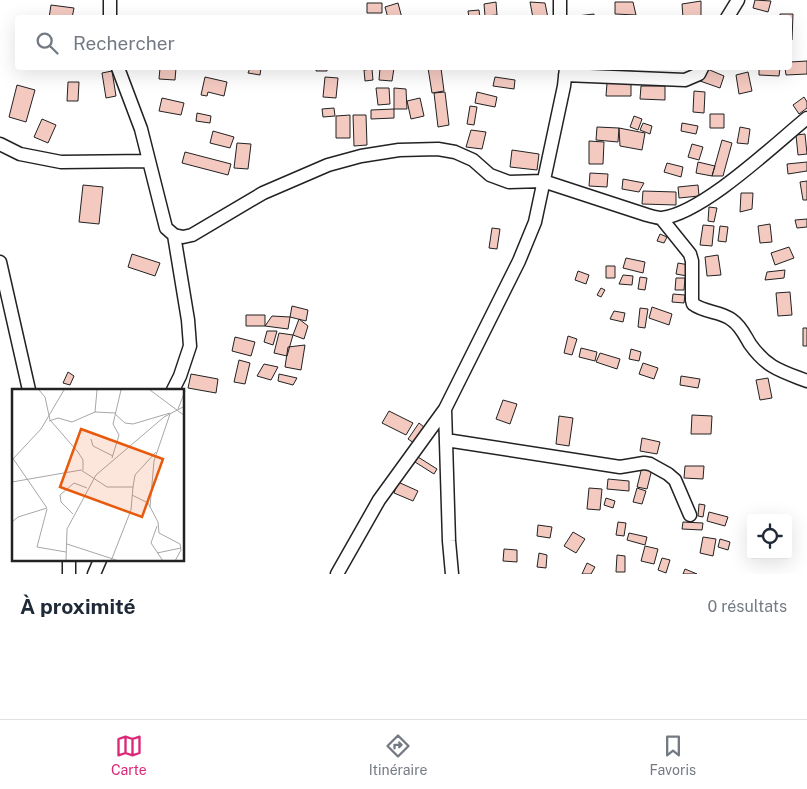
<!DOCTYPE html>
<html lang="fr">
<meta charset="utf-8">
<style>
body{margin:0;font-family:"Public Sans",sans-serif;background:#f2f2f3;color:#1f2937}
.controls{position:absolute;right:15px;bottom:15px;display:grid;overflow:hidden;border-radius:5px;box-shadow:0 5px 20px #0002}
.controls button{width:45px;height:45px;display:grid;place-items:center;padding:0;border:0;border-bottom:1px solid #e0e1e3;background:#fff;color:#1f2937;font:25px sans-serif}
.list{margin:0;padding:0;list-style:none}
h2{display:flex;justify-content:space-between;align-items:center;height:65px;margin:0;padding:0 20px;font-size:21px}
h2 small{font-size:16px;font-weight:400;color:#747a83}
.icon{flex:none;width:28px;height:28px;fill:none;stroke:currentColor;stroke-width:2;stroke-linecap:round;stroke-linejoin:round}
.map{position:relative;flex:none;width:807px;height:574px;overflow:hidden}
.search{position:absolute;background:#fff;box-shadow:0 5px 20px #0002;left:15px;right:15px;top:15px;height:55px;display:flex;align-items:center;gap:12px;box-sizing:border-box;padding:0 18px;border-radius:5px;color:#747a83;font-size:19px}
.sheet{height:145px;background:#fff}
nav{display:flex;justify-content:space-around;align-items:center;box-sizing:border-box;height:70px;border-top:1px solid #e0e1e3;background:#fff;font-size:14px;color:#747a83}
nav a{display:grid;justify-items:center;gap:2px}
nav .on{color:#db2777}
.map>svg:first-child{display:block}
.building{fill:#f3c9c0;stroke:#222}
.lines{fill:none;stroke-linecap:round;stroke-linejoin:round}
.minor-casing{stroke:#222;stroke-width:15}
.minor{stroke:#fff;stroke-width:12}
.inset-road{fill:none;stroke:#a7a7a7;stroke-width:1}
.view{fill:#e8590c;fill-opacity:0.15;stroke:#e8590c;stroke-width:2.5}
.inset-edge{fill:none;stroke:#222;stroke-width:2.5}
</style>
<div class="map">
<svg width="807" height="574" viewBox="0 0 807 574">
<rect width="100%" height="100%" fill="#fff"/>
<path class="building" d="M755 0 771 1 768 12 753 8Z
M701 1V18H683L682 4Z
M496 2 497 15 485 16 484 4Z
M530 2 545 3 548 18H533Z
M615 2H633L636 15 615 14Z
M367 3H382V13H367Z
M398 3 402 18H388L385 7Z
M51 5 74 8 72 18H49Z
M479 10 480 18H469L468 11Z
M594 14V18H578L577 16Z
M780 14H793L792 40H790V18H780Z
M807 61V74L786 75 785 68H790V62Z
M160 68H176L175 80 159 79Z
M250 68H261L260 75 248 73Z
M316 68H327V71H316Z
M380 68H394L392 81 379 80Z
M428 68H441L444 91 432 93Z
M629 68H643V69L629 70Z
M705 68 724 76 720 88 700 81Z
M759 68H780L779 76 759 75Z
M372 69 373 80 365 81 364 70Z
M112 71 116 96 106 98 102 73Z
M748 72 752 91 739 94 736 75Z
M205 77 227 82 224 96 208 92 207 96 201 95Z
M325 77 338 78 336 98 323 97Z
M495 77 515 80 514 89 493 86Z
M68 82H79L78 101H67Z
M607 83H631V96H606Z
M17 85 35 90 26 122 9 117Z
M641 86H665V100L640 99Z
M376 88H389L390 104 378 105Z
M394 88 406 89 407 109H394Z
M694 91 705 92 704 113 693 112Z
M445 92 449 125 438 127 434 93Z
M477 92 497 97 495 107 475 103Z
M804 97 807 102V108L799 114 793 105Z
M162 98 184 103 181 115 159 111Z
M420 98 424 116 411 119 407 101Z
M470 106 477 107 474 125 467 124Z
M334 108 335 116 323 117 322 109Z
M394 109V118L371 119V110Z
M197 113 211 116 210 123 196 121Z
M710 114H724V128H710Z
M350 115V138H336V116Z
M353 115H366L367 145 354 146Z
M634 116 642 119 638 130 630 127Z
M42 119 56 125 48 143 34 137Z
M643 123 652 126 650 134 640 130Z
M682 123 698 126 696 134 681 131Z
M597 127 619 128 618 142 596 140Z
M740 127 750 129 748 144 737 143Z
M619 128 645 133 642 150 620 146Z
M471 130 486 132 482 149 466 147Z
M213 131 234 137 230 148 210 143Z
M805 134 807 154 798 155 796 135Z
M722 140 732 143 723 176H712Z
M589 141 604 142 603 164H589Z
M237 143 251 144 248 169 234 168Z
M692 144 703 147 699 160 688 157Z
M512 150 539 154 537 170 510 167Z
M185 152 231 164 228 175 182 163Z
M698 162 715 166 712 176 696 173Z
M807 162V171L788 174 787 164Z
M667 163 683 167 681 177 664 172Z
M590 173 608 174 607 187 589 186Z
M623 179 644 183 639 192 622 189Z
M807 181V200H803L800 182Z
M83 185 103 187 99 224 79 222Z
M698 185 699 196 679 198 678 187Z
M643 191 676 192V205L642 204Z
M741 193H753L752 209 740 212Z
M709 207 717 208 714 222 708 221Z
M807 219V227L797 228 795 220Z
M770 224 772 242 760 243 758 226Z
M703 225 714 226 712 246 700 245Z
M720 226 728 227 726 242 718 241Z
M492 228 500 229 497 249 489 248Z
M660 234 667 237 664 243 657 241Z
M789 247 794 258 775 265 771 253Z
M132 254 160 263 155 276 128 267Z
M718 255 721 275 707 276 705 257Z
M626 258 645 262 643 273 623 268Z
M678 263 689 265 687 276 676 274Z
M606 266H615V278H606Z
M785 270 784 278 765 280 767 272Z
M578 271 589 275 586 284 575 280Z
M623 275 633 276 632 285 619 284Z
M640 277 647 278 645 290 638 289Z
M676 278H685L684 290H675Z
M601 288 605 290 601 297 597 295Z
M790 292 792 315 778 316 776 293Z
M673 294 685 295 684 303 672 302Z
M292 306 308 310 306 321 290 317Z
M652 307 672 314 669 325 649 318Z
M640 308 648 309 645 328 638 327Z
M614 311 625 313 623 322 610 319Z
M246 315H265V326H246Z
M272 316 290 317 288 329 265 326Z
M299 319 308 326 304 339 293 335Z
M803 328H807V346H803Z
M267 331H277L273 345 264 342Z
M279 333 293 335 287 356 274 353Z
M568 336 577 339 572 355 564 353Z
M235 337 255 342 251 356 232 351Z
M305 345 301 370 285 367 288 347Z
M581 348 597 352 595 361 579 357Z
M631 349 641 352 639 361 629 359Z
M600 353 620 359 617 369 596 362Z
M239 360 250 363 245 384 234 382Z
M643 363 658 368 654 379 639 374Z
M264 364 278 367 271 380 257 376Z
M68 372 74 376 70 385 63 383Z
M191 374 218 379 216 393 188 388Z
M279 374 297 378 293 385 278 381Z
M681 376 700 379 698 388 680 385Z
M768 378 772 398 760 400 756 380Z
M503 400 517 404 510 424 496 419Z
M389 411 413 423 406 435 382 423Z
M692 415 712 416 711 434H691Z
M559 416 573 418 569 446 556 444Z
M419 423 424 427 414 443 408 439Z
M642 438 660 442 657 454 640 451Z
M418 457 437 469 434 474 415 462Z
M685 466H704L703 479 684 478Z
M642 467 652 469 647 489 637 487Z
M608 479 629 481V491L607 489Z
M398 482 418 491 413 501 394 493Z
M589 488 602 489 600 510 587 509Z
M637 488 646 491 642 504 633 502Z
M606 498 615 501 613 508 604 505Z
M699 504 705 505 703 517 698 516Z
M709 512 728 517 725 526 707 521Z
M618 522 626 523 624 536 616 535Z
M683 522 703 523 702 530 682 529Z
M538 525 552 527 550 538 537 536Z
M573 532 585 539 576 553 564 546Z
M629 533 647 537 645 545 627 540Z
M703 537 716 539 713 556 700 553Z
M720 539 730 542 728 550 718 547Z
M645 546 658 549 654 564 641 561Z
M504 549 517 550V562L503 561Z
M539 553 547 555 546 568 537 567Z
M617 555 625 556V572H616Z
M662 558 670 560 666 573 658 570Z
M587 563 595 567 591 574H582Z
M685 569 697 574H683Z"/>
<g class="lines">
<defs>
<path id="minor" d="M110 0V18
M560 0V18
M727 18 738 0
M118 68 141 129 166 228 174 235 183 237 192 235 263 193 328 165 361 156 399 150 438 149 455 152 473 160 490 175 509 182 543 181 647 215C651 216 657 218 662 218 703 213 774 145 807 118
M565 75 685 80 699 74 702 68
M0 144 20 154 61 162 149 161
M661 218 690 254 692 261V300L693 304C705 313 721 311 732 320 741 326 745 336 750 344 767 368 781 371 807 381
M0 262 29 390
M173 390 180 376 190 346 188 320 174 235
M445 409 449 541 452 574
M446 440 620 467 644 463 650 464 668 474 675 480 690 515
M69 574V560
M94 574 100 560
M337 574 379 500 445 409 519 261 535 222 564 86 566 68"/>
</defs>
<use href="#minor" class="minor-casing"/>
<use href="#minor" class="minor"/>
</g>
<g transform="translate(12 389)">
<rect width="172" height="172" fill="#fff"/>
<path class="inset-road" d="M27 1 33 8 38 31 66 63 71 71V81M138 1 173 27M166 20 173 2M83 23 85 1M103 25 113 34 121 35 158 24M37 32 46 29 60 33 83 23 104 24M79 50 81 57 101 67M0 68 35 119 6 128 0 133M100 69 107 46 101 35 109 1M0 71 29 40 52 1M0 93 69 81 95 98H121L119 121 99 172M121 98 123 86 144 63M120 106 136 114 146 133 147 144 168 155 169 161 163 172M138 118 142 72 158 25M35 120 25 158 54 163M61 125 49 113 48 106 62 94 75 99M145 137 139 154 151 172M55 155 107 172M145 164 169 159M54 172 55 140 84 86 152 28 173 17"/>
<path class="view" d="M69 40 151 70 130 128 48 98Z"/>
<rect width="172" height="172" class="inset-edge"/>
</g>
</svg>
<div class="controls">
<button><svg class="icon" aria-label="locate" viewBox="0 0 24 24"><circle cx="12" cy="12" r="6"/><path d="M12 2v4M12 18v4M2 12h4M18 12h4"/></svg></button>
</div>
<div class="search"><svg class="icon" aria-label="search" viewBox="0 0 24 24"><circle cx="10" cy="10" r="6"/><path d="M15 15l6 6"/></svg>Rechercher</div>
</div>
<section class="sheet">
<h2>À proximité<small>0 résultats</small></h2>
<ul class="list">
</ul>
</section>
<nav>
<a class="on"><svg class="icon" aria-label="map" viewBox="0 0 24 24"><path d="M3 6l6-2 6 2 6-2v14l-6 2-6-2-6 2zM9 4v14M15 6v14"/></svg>Carte</a>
<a><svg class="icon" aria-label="directions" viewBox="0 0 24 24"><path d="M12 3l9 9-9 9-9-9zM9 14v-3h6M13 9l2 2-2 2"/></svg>Itinéraire</a>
<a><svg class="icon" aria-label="saved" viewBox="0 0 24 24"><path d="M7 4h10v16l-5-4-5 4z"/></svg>Favoris</a>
</nav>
